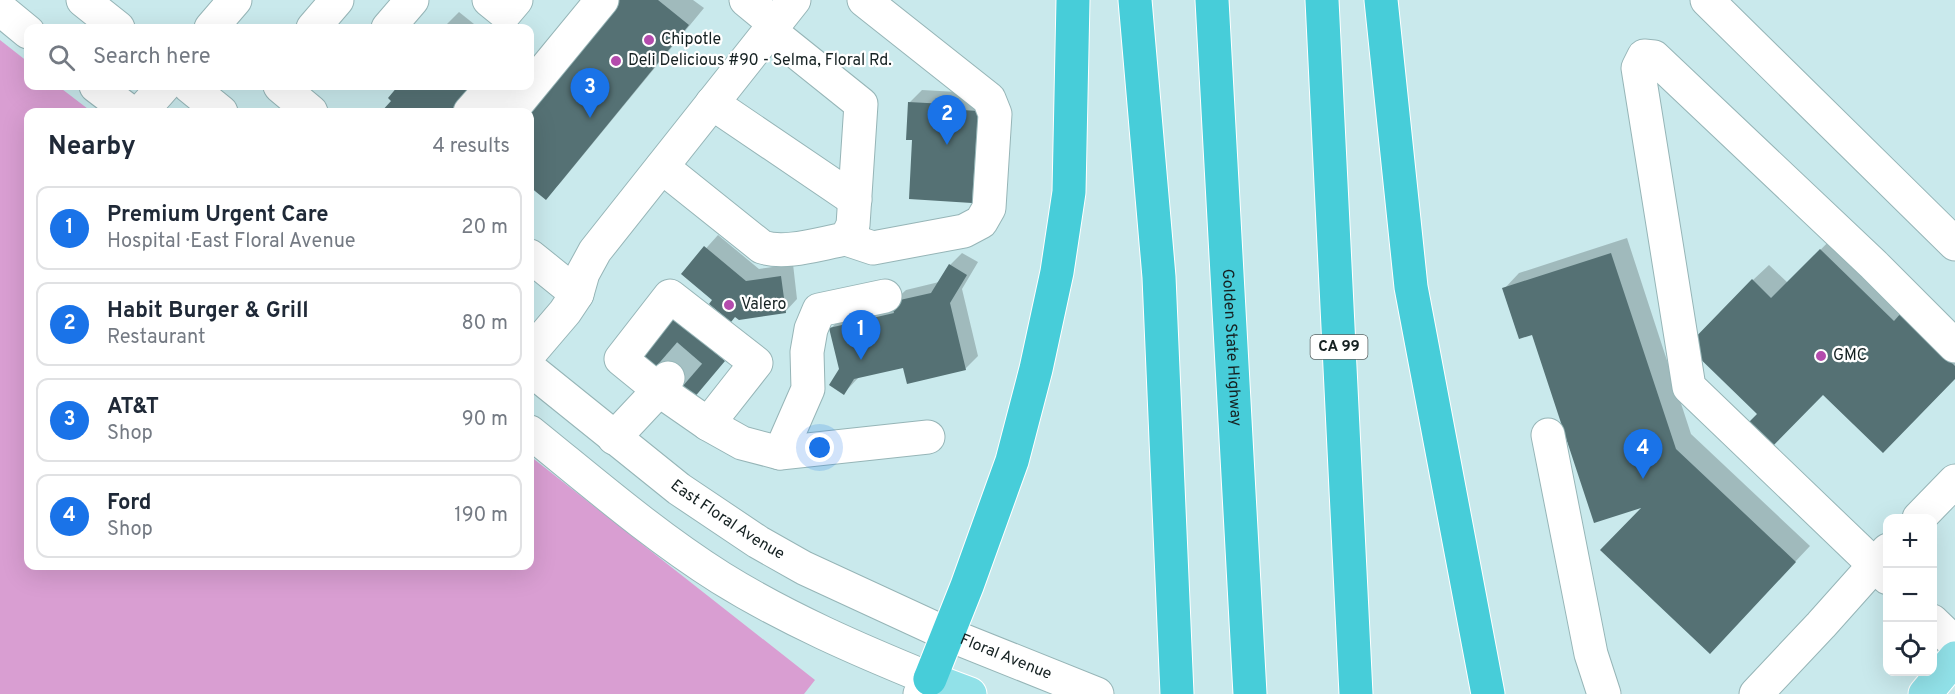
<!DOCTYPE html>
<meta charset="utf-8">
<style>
body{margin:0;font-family:Overpass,sans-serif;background:#f2f2f3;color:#1f2937}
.controls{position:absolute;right:18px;bottom:18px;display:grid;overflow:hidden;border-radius:12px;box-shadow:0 6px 24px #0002}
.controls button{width:54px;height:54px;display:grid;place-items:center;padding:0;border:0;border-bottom:2px solid #e0e1e3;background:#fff;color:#1f2937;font:30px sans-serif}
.you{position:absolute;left:820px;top:448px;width:21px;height:21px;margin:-15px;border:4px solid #fff;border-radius:50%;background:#1a73e8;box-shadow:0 0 0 9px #1a73e833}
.badge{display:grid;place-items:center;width:39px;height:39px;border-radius:50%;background:#1a73e8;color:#fff;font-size:20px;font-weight:700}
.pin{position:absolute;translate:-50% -50px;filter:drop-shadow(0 2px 3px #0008)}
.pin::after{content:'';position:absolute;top:32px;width:21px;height:18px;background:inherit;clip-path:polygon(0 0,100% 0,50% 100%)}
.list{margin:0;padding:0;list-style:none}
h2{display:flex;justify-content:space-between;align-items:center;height:78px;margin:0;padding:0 24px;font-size:26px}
h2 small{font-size:20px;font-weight:400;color:#747a83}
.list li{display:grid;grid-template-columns:39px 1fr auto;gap:18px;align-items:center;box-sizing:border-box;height:84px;margin:0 12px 12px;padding:0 12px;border:2px solid #e0e1e3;border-radius:12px}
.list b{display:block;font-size:22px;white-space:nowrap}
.list p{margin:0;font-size:20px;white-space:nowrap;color:#747a83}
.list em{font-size:20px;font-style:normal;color:#747a83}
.icon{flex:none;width:33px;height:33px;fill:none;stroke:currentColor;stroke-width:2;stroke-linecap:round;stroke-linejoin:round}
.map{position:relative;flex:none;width:1955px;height:694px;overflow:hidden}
.search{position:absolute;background:#fff;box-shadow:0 6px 24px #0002;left:24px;top:24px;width:510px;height:66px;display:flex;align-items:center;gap:15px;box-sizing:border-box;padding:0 21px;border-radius:12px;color:#747a83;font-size:22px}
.panel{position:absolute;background:#fff;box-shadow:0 6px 24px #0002;left:24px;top:108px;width:510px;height:462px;border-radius:12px}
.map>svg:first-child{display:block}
.green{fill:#d99ed2}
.shadow{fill:#0003}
.building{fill:#557174}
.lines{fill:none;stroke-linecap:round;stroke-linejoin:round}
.minor-tunnel{stroke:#a5c1c4;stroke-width:33;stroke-dasharray:33 16;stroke-linecap:butt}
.minor-casing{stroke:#96b5b7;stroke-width:35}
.major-casing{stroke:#fff;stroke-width:35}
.highway-casing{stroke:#fff;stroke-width:35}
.minor{stroke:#fff;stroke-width:33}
.major{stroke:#91e1e8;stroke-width:33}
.highway{stroke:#47cdd9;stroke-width:33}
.poi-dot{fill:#b44bad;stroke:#fff;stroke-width:2}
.labels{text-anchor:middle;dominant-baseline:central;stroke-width:4.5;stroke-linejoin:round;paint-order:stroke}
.shield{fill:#fff;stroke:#5b6464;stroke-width:1.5}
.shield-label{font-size:15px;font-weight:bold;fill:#152122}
.poi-label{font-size:16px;fill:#152122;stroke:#fff;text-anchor:start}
.street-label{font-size:16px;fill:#152122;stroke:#fff}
</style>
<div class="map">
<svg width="1955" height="694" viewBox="0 0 1955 694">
<rect width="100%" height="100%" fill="#c9e9ec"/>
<path class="green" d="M0 40 28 62V86H58L92 112H28V566H530V456L815 680 804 694H0Z"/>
<path class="shadow" d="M613 0H693L704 8 561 182 546 198 530 185V112Z
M459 12 479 28H443Z
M400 86H480L458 112H385L384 111 393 101 390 98Z
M922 90 958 92V97L989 99 984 189 971 201 914 139 910 102Z
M1836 234 1955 335V377L1823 393 1759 414 1753 280 1769 265 1788 283Z
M718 235 759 269 793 264 797 299 785 312 714 299 683 274Z
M1627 238 1691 434 1810 546 1725 636 1646 505 1504 289 1519 273Z
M962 253 978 262 962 289 978 356 965 369 904 366 859 377 844 393 841 370 831 328 843 316 893 302 906 290 939 282 950 265Z"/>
<path class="building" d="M611 0H658L689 25 546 200 530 187V112Z
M398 86H464L469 90 458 112H381L391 101 388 98Z
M908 102 946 104V109L978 111 972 203 909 199 912 140H906Z
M704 246 746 281 781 276 786 313 739 320 735 317 731 322 709 304 712 300 681 274Z
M1820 249 1894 321 1901 313 1955 366V379L1883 453 1823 395 1771 448 1746 425 1757 414 1687 346 1752 279 1771 298Z
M1611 253 1676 449 1796 562 1710 654 1600 550 1641 508 1594 523 1532 335 1519 339 1502 288Z
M949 264 967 275 950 303 966 370 907 384 903 368 854 379 844 395 829 385 839 369 829 328 894 313 891 302 931 293Z
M670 315 725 361 693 399 638 353Z"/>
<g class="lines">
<path class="minor-tunnel" d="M668 378 700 341"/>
<defs>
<g id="minor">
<path d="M83 0 118 28"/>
<path d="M489 0 505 13 516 0"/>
<path d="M746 0 775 24"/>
<path d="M1707 0 1955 244"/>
<path d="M0 9 28 32"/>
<path d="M211 28 235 0"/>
<path d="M313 28 337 0"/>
<path d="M388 28 412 0"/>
<path d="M96 86 130 112"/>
<path d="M189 86 221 112"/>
<path d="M280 86 311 112"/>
<path d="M712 103 855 200"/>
<path d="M141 112 164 86"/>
<path d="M470 112 493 86"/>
<path d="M510 112 602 0"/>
<path d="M662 167 762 247C786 255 821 243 846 239L853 225 861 104 770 31"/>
<path d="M846 239 873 248 964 231 981 222 989 208 995 114 989 99 864 0"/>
<path d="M530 256 577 294"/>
<path d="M530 353 565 312 577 294 583 273 595 251 794 0"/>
<path id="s1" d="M530 369 679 489 758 542 804 568 947 634 1097 694"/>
<path d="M668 378 659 390 621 359 670 296 756 363 708 424"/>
<path d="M530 432C592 482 653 535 721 578 787 619 859 650 930 679L920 694"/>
<path d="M1548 435 1591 654 1604 694"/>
<path d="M614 438 659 390 708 424 742 443 780 453 808 389 807 352 811 329 819 310 885 296"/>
<path d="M780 453 928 437"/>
<path d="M1919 518 1955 481"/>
<path d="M1888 578 1689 387 1638 68 1644 56 1654 57 1874 265 1955 346"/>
<path d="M1932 621 1955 643"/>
<path d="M1756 694 1821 625 1888 550"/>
</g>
<path id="major" d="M930 679 970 694
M1925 694 1955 658"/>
<g id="highway">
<path d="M1135 0 1159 277 1177 694"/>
<path id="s2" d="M1212 0 1250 694"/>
<path d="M1322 0 1356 694"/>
<path d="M1381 0 1411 287 1488 694"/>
<path d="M930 679 967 586 1012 461 1036 369 1057 272 1069 192 1073 0"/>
</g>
</defs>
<use href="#minor" class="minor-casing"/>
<use href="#major" class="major-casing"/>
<use href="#highway" class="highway-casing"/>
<use href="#minor" class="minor"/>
<use href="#major" class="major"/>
<use href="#highway" class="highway"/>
</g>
<g class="poi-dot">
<circle cx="649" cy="40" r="6"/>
<circle cx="616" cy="61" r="6"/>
<circle cx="729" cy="305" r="6"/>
<circle cx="1821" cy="356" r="6"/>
</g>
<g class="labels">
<rect class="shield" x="1310.5" y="335" width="57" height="24" rx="4.5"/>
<g class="shield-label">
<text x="1339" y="347">CA 99</text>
</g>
<g class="poi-label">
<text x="661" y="40">Chipotle</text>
<text x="628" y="61">Deli Delicious #90 - Selma, Floral Rd.</text>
<text x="741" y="305">Valero</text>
<text x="1833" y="356">GMC</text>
</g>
<g class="street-label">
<text stroke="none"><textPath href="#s2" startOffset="348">Golden State Highway</textPath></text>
<text stroke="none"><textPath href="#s1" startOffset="249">East Floral Avenue</textPath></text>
<text stroke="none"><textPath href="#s1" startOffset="560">Floral Avenue</textPath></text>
</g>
</g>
</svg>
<div class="controls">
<button>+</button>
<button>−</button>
<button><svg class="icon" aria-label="locate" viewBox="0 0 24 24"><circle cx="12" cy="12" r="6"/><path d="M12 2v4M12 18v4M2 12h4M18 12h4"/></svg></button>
</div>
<div class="you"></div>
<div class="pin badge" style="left:861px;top:360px">1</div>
<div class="pin badge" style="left:947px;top:145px">2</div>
<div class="pin badge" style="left:590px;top:118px">3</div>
<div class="pin badge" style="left:1643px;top:479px">4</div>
<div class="search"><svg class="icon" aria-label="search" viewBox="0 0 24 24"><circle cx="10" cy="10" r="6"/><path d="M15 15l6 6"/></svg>Search here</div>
<section class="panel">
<h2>Nearby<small>4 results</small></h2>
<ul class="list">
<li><span class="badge">1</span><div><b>Premium Urgent Care</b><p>Hospital · East Floral Avenue</p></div><em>20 m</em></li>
<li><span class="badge">2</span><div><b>Habit Burger &amp; Grill</b><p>Restaurant</p></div><em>80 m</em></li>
<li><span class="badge">3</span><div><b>AT&amp;T</b><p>Shop</p></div><em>90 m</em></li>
<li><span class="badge">4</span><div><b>Ford</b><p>Shop</p></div><em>190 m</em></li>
</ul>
</section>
</div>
